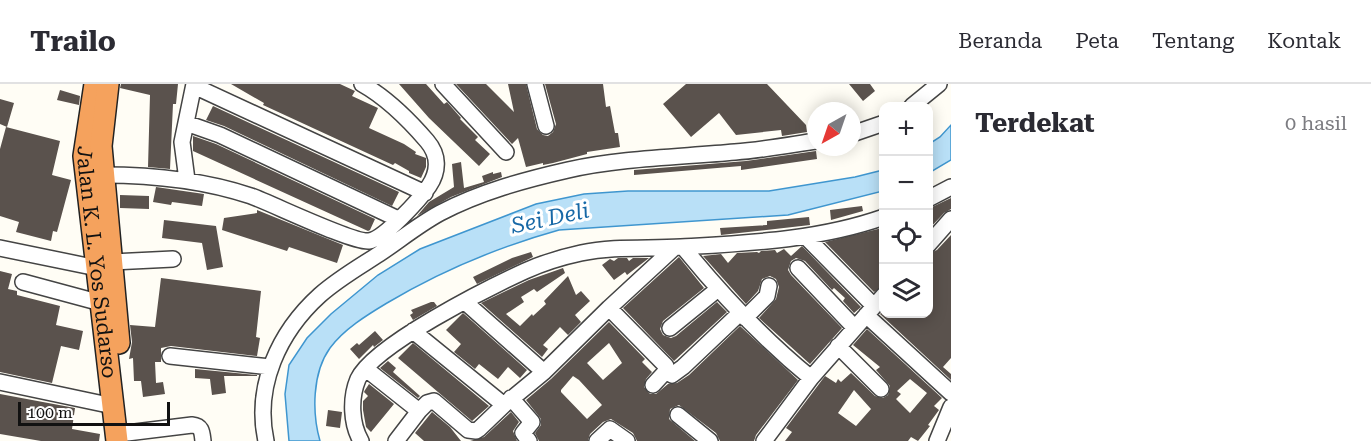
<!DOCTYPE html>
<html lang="id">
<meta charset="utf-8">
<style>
body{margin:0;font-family:"Roboto Serif",serif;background:#f2f2f3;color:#2b2b33}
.controls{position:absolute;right:18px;top:18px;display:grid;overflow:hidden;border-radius:12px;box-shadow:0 3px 15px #0003}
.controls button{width:54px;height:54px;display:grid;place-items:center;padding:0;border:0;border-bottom:2px solid #e1e1e2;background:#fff;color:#2b2b33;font:30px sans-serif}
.compass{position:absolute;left:807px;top:18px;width:54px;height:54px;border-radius:50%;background:#fff;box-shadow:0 3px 15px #0003;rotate:220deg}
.scale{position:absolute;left:18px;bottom:15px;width:152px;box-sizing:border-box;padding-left:6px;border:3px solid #111;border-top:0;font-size:16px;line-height:21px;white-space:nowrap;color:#111;-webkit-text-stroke:4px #fff;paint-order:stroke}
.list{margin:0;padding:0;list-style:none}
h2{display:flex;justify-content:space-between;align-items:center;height:78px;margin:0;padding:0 24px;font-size:26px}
h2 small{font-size:20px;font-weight:400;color:#7c7c81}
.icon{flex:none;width:33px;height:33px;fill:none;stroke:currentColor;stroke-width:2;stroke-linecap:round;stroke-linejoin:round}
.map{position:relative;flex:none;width:951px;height:357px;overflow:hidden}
header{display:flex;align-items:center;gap:36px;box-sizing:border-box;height:84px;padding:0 30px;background:#fff;border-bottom:2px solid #e1e1e2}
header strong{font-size:28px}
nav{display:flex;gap:33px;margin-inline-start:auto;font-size:21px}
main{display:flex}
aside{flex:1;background:#fff}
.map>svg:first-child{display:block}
.water{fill:#b9e0f7;stroke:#3f96cf;stroke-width:1.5}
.building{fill:#5a524d;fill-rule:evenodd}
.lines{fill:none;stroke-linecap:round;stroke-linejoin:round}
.minor-casing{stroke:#444;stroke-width:18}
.highway-casing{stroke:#222;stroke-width:24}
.minor{stroke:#fff;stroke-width:15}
.highway{stroke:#f5a25d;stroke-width:21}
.labels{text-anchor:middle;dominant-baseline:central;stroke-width:6;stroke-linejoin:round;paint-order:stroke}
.street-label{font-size:21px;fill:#111;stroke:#fff}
.water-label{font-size:22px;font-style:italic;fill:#1768a6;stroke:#fff}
</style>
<header>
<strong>Trailo</strong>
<nav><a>Beranda</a><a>Peta</a><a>Tentang</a><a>Kontak</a></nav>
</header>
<main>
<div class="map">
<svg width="951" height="357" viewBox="0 0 951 357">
<rect width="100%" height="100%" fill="#fffdf5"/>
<path class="water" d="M951 41V76L929 89V60L940 53Z
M883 86V107L788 131 559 146C498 163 441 187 387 219 367 231 344 245 330 264 312 289 312 329 320 357H289L285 310 289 281 307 254 331 230 378 191 420 165 536 120 584 110 628 107H769L855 93Z"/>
<path class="building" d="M121 0H178L176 20H173L170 85 148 83 150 11 120 4Z
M231 0H340L355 7 352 12 378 24 369 44 404 60 416 68 415 70 426 74V83L421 94 409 89V87L395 79 393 81 263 21 264 19Z
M399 0H426L444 20 447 18 461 34 460 35 478 53 475 56 490 70 479 82 429 34Z
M456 0H486L514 28 508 0H526L537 45 543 51 548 52 553 48 556 40 545 0H603L606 23 610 22 615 49H618L620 63 587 68V70L553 79 543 81V79L526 83 518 54 512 60Z
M686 0H767L806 41 807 48 782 52 781 46 736 51 719 29 691 53 663 20Z
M849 0H870L875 7 863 17Z
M60 6 80 12 79 21 57 16Z
M0 15 14 19 7 43 0 40Z
M213 22 399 108 392 122 224 42 206 36Z
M6 43 60 57 52 91 71 96 57 148 53 147 51 157 16 148 19 138 0 132V65Z
M193 52 216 60 375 135 370 146 368 147 193 67Z
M816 67 817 75 741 86V82L634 91V86L746 77Z
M461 78 464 104 484 98 482 92 493 88V90L501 88 502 93 451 113 417 132 429 118 454 103 452 80Z
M156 103 204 110 202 122 172 118 171 121 153 118Z
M120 111 149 112V125L120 124Z
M951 114V125L944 129 928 146V125Z
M862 122 863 127 831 136 830 126Z
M257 126 343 161 337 179 289 163 287 167 222 146 224 134 257 129Z
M809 133 810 141 721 151 720 144 767 141V137Z
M164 136 216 142 223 183 207 186 202 159 162 154Z
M882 144 884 202 874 208 825 158Z
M951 151V274L943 283 951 290V296L880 230 884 226V230H928V170L937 166Z
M802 162 861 223 854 229 843 217 845 214 834 204 832 206 805 177 796 174 791 177 788 186 791 191 842 244 810 280 759 234 776 215 779 203 776 195 770 192 762 195 758 207 746 220 703 172 721 170 728 179 737 169 757 168 759 169 761 167 775 166 777 169 784 165 791 172Z
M531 168 533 173 477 200 473 193 512 174Z
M679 173 704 204 663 237 660 245 663 251 671 254 676 252 717 218 727 228 674 277 623 224Z
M618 174H627L629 177 633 174H649L627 191 625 188 614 196 602 181 610 175 614 177Z
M563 184 565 189 537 208 534 205 521 213 524 218 506 230 520 242 532 230 533 232 546 220 544 217 568 192 576 211 581 207 590 217 575 231 581 238 568 251 560 243 543 261 548 265 542 273 481 219 529 196Z
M0 187 12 190 8 205 17 207V211L60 222 56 241 83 247 79 266 61 262 52 299 0 288Z
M161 194 261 207 256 253 260 254 257 272 171 262 161 264V278H155L156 299 163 298 165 310 143 313 141 297H134L133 274 129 275 132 258 130 241 155 243Z
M431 218H434L437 222 413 236 410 231 413 229 411 226Z
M463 229 527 286 520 294 508 283 498 295 479 280 475 285 454 268 461 260 446 246Z
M609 238 645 275 642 278 652 288 646 295 644 303 650 310H656L668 300 677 299 689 291 740 242 798 296 756 351 754 357H720L716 349 679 321 670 325 669 335 695 357H637L633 349 611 335 603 338 590 350 588 357H539L535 349 541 341V335L526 316 551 295ZM609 259 622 279 603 296 587 279ZM573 292 579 296 602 321 587 335 561 308V306Z
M867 245 942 314 934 322 939 326 928 341 930 342 918 357 911 353 908 357H785L792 348 786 344 825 292 836 299 838 295 841 298 851 289 875 312 883 314 888 311 890 302 876 286 880 283 853 261ZM910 295 927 309 910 329 896 315 901 310 897 307ZM854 306 871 325 856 342 838 329Z
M375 247 383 256 374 263 373 261 359 275 350 265 357 259 359 261Z
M413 259 489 322 472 337 398 274Z
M388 277 396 284 393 288 420 312 418 314 380 284Z
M195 285 257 291V292H224L226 309 212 311 210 295 195 294Z
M369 300 394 320 371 348 366 343 363 326V317L368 312 364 308 365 306Z
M0 310 75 324 72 345 100 350 99 357H41L0 350Z
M328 326 342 328 340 344 326 342Z
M432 328 450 343 461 357H424L415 349Z
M511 328 519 338 513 347 517 357H470L484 353Z"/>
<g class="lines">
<defs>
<path id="minor" d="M443 0 506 68
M535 0 546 42
M194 2 425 109
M912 22 939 0
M186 39 220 51 398 135
M852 50 884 39
M103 91C153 91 203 96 251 112 273 120 353 159 369 157 384 155 420 115 429 102 439 87 439 71 427 57 408 35 387 14 362 0
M187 96 182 58 194 0
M928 115 951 103
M806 153 874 222
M928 161 951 135
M683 163C722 211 763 255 811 294
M0 164 97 184
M112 178 173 175
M798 184 854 243
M23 198 101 219
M465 218 544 288
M609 224 666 282V287L653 301
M866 231 951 309
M745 234 767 212 769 202
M670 244 718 205
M413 247 504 321
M838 262 881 305
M170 272 270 283
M366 285 419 327 396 357
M666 287 672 291 683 283 740 229
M0 298 113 322
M511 314 532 338 523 349 529 357
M419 327 427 319 434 317 468 346 476 347 479 345 504 321 544 288 609 224 674 164
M678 331 710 357
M116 348 127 349 192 341C202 342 202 348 203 357
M266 357C254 302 279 248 320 211 338 195 359 183 379 170 400 156 418 141 440 129 480 108 524 96 568 86 620 74 682 73 735 68 762 66 789 61 816 57
M361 357C351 340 350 314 358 295 374 261 488 204 525 187 543 179 562 173 581 169 614 162 648 165 681 163 749 159 819 156 884 133
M597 357 610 345 627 357
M764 357 811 294 884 211
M937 357 951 323"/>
<g id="highway">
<path id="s1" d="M95 0 84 72 117 357"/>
<path d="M108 0 101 62 119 259"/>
</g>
</defs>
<use href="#minor" class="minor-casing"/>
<use href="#highway" class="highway-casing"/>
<use href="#minor" class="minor"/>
<use href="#highway" class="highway"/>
</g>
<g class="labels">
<g class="street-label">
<text stroke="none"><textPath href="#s1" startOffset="180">Jalan K. L. Yos Sudarso</textPath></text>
</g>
<g class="water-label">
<text transform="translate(550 134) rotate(-12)">Sei Deli</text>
</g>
</g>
</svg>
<div class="controls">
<button>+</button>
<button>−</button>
<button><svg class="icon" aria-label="locate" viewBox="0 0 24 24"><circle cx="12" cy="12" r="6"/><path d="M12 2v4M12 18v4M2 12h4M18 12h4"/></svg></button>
<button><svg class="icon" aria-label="layers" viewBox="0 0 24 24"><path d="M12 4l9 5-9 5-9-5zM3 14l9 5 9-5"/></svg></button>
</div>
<svg class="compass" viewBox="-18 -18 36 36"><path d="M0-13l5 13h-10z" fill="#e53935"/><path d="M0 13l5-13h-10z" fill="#7c7c81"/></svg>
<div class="scale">100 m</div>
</div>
<aside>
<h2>Terdekat<small>0 hasil</small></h2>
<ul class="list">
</ul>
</aside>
</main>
